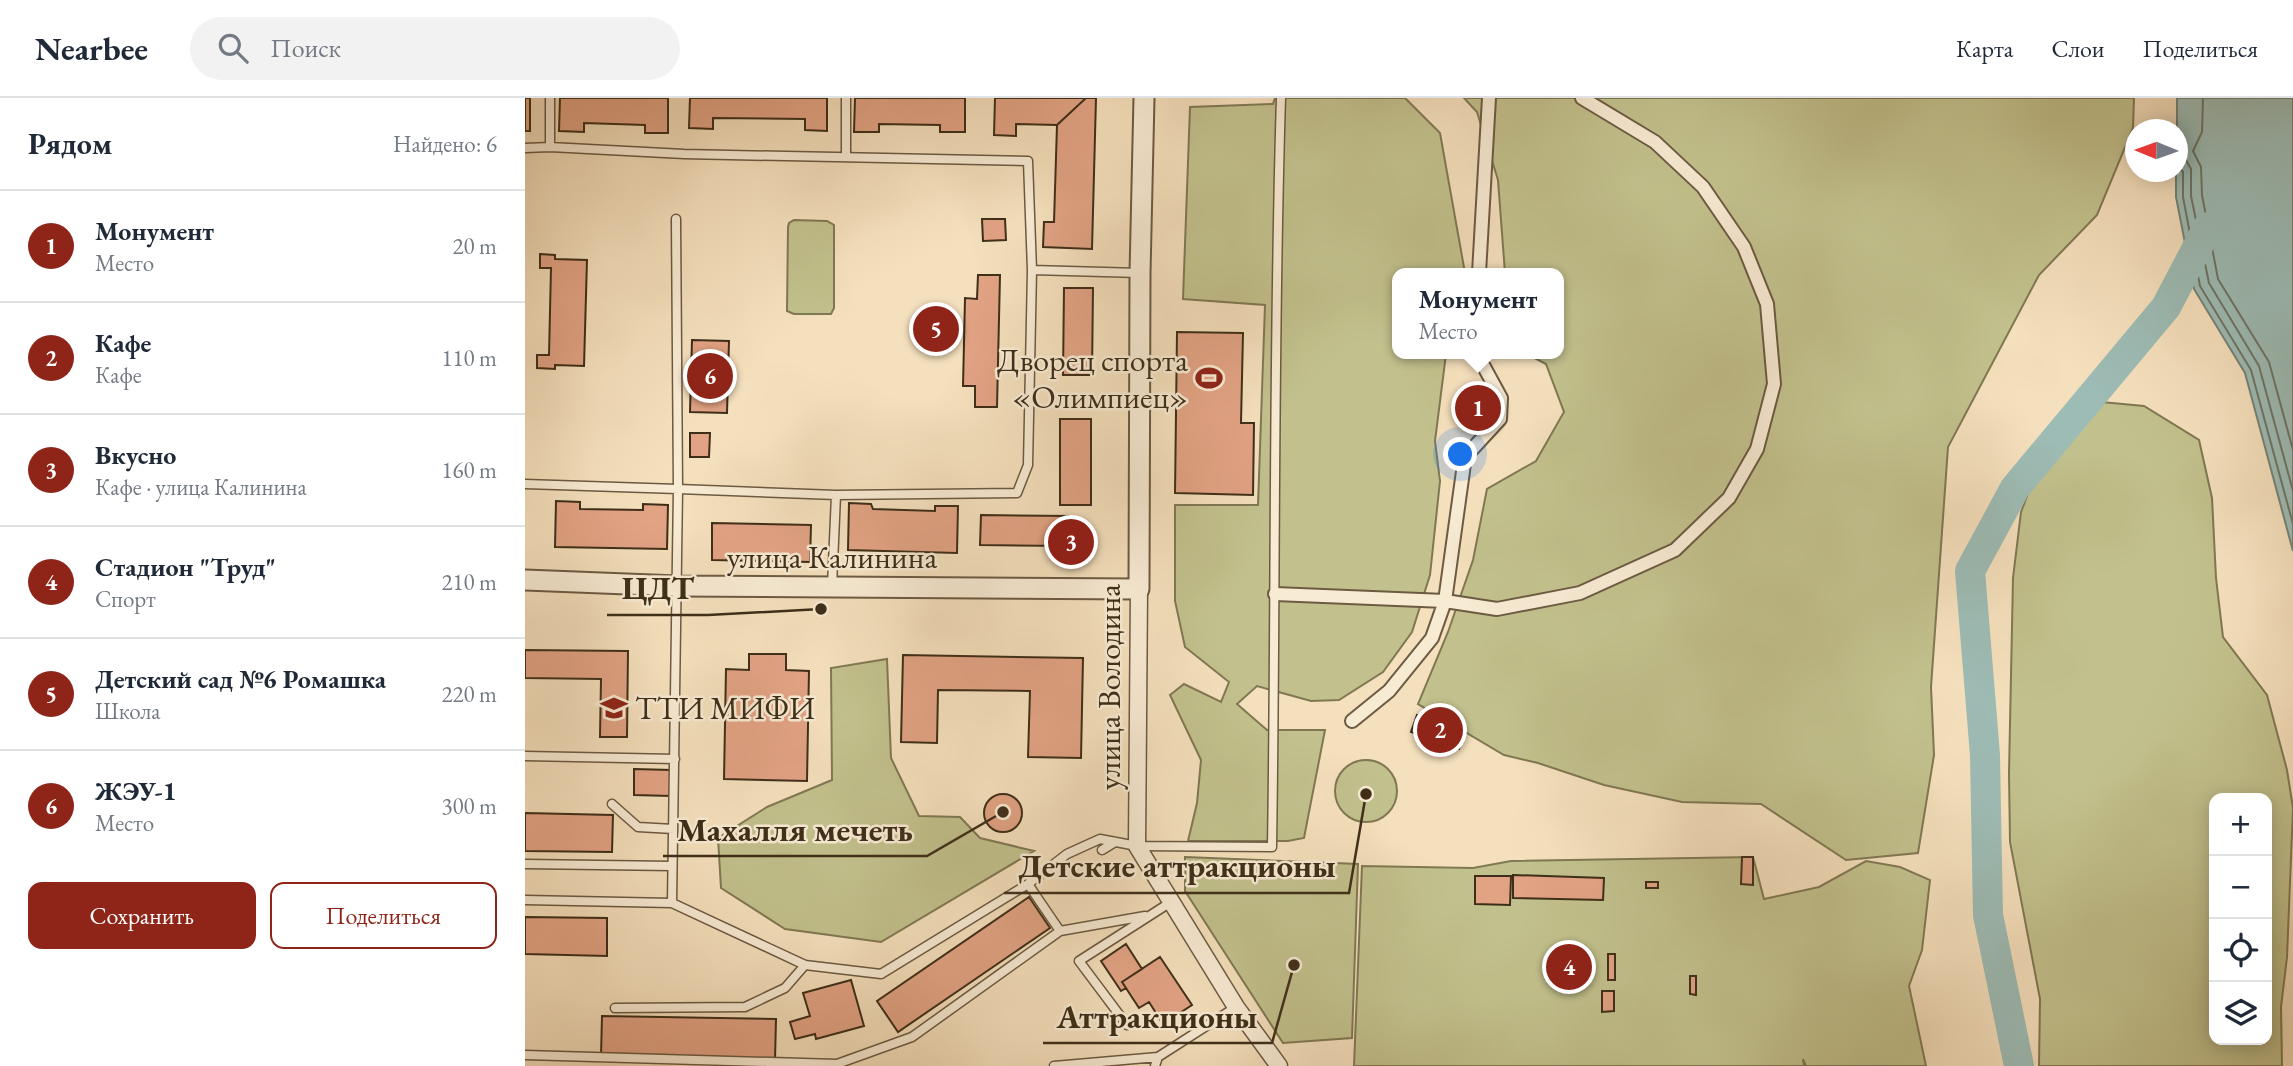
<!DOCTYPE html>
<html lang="ru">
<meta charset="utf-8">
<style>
body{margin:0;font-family:"EB Garamond",serif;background:#f2f2f3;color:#1f2937}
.controls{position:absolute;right:21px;bottom:21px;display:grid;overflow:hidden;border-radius:14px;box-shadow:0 4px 18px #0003}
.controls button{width:63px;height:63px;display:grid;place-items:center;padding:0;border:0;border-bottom:2px solid #e0e1e3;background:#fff;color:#1f2937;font:35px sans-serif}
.compass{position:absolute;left:1600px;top:21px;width:63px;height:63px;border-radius:50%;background:#fff;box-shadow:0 4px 18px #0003;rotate:271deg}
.you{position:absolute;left:936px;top:357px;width:24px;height:24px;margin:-18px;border:5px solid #fff;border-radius:50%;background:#1a73e8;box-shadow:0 0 0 10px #1a73e833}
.badge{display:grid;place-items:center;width:46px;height:46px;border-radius:50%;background:#8f2418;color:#fff;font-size:23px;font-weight:700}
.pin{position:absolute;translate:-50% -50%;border:4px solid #fff;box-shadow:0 2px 7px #0006}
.popup{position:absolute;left:867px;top:170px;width:172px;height:91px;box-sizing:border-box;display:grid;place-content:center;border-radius:14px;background:#fff;filter:drop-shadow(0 2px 5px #0005);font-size:23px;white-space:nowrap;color:#747a83}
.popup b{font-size:26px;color:#1f2937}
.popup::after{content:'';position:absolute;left:50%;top:100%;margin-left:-14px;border:14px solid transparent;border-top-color:#fff}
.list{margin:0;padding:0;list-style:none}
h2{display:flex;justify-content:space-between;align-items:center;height:91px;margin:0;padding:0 28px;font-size:30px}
h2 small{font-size:23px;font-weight:400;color:#747a83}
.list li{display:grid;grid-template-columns:46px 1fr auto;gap:21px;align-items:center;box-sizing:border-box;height:112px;padding:0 28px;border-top:2px solid #e0e1e3}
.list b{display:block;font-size:26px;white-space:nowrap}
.list p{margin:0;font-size:23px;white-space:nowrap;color:#747a83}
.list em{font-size:23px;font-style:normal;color:#747a83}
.actions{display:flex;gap:14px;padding:21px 28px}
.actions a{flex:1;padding:16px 0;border:2px solid #8f2418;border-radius:14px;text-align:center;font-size:24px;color:#8f2418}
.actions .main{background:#8f2418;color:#fff}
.icon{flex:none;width:38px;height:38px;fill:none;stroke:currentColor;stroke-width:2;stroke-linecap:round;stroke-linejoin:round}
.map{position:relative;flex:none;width:1768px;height:968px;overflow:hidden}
header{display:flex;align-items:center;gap:42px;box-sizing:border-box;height:98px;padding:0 35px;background:#fff;border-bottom:2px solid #e0e1e3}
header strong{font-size:33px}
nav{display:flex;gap:38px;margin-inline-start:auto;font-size:24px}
.search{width:490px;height:63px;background:#f2f2f3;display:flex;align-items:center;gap:18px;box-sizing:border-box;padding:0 24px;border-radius:38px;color:#747a83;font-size:26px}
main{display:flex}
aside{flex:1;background:#fff}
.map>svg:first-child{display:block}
.green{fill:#c2c18d;stroke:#807853;stroke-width:2;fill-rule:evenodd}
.water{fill:#9dbcb5;stroke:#778377;stroke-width:2}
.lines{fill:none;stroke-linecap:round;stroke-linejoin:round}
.shore{stroke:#6e7567;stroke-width:2}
.river{stroke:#9dbcb5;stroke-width:30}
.building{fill:#e2a384;stroke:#3e2e19;stroke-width:2}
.service-casing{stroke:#6c5a42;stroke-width:11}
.pedestrian-casing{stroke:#6c5a42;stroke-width:16}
.minor-casing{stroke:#6c5a42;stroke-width:19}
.tertiary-casing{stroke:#6c5a42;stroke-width:23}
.service{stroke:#f8ebd4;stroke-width:8}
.pedestrian{stroke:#f8ebd4;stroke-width:12}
.minor{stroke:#f8ebd4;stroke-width:16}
.tertiary{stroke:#f8ebd4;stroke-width:19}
.labels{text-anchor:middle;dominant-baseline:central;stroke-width:5;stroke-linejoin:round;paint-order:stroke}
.poi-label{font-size:32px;fill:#3e2e19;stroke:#f8ebd4;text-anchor:end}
.street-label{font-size:32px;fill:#3e2e19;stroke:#f8ebd4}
.leader{fill:none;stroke:#3e2e19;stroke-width:2.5}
.callout-dot{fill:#3e2e19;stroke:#f8ebd4;stroke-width:2.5}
.callout-label{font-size:33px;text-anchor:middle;font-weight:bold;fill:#3e2e19;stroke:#f8ebd4;stroke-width:5;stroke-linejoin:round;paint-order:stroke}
</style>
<header>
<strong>Nearbee</strong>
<div class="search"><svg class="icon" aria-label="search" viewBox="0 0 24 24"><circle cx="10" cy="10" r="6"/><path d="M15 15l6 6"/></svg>Поиск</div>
<nav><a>Карта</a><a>Слои</a><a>Поделиться</a></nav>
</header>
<main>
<aside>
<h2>Рядом<small>Найдено: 6</small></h2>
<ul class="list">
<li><span class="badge">1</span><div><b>Монумент</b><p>Место</p></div><em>20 m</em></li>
<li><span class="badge">2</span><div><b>Кафе</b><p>Кафе</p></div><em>110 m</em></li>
<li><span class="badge">3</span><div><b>Вкусно</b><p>Кафе · улица Калинина</p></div><em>160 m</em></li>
<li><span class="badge">4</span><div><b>Стадион &quot;Труд&quot;</b><p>Спорт</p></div><em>210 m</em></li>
<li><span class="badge">5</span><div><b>Детский сад №6 Ромашка</b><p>Школа</p></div><em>220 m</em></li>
<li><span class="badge">6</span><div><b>ЖЭУ-1</b><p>Место</p></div><em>300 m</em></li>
</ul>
<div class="actions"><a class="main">Сохранить</a><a>Поделиться</a></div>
</aside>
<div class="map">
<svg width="1768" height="968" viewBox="0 0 1768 968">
<rect width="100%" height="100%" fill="#f5e0bd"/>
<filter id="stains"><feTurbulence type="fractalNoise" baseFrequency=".00286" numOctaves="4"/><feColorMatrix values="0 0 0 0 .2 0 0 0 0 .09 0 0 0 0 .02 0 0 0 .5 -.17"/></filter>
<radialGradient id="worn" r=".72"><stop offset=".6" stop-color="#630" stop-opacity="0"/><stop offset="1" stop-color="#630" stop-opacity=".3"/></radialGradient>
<path class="green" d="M750 0H880L915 35 940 175H872V256H921L910 343 915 383 905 477 887 534 858 574 814 602 786 603 732 588 712 606 742 632H800L779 740 763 743H663L672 705 676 662 645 597 659 586 696 604 704 584 660 549 650 503V407H733L740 207 658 201 665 9 748 6Z
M939 0H1609L1608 30 1572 117 1514 177 1423 349 1406 589 1409 657 1393 755 1321 762 1236 706 1157 704 1079 687 1013 665 979 657 893 606 923 534 948 462 962 391 1011 363 1039 314 1021 266 1002 256H1034V175H980L973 82 952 14Z
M269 122 302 123 309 127V210L306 216H269L262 213 263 129 264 125Z
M1555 302 1619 308 1674 342 1687 400 1691 480 1698 539 1742 597 1762 672 1768 710 1762 859 1756 909 1757 968H1514L1515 901 1485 744 1484 675 1488 480 1496 414 1522 346ZM1689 700H1742V942H1689Z
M362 561 366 660 394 718 435 719 455 740 509 753 356 844 260 831 196 790 193 740 242 709 307 682 306 570Z
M810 693a31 31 0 1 1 62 0a31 31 0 1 1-62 0Z
M660 759 833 766 827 940 758 945 660 793Z
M1228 759 1239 801 1294 789 1341 763 1375 769 1405 782 1397 852 1384 888 1401 968H1281L1278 961 1279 968H829L837 768 948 770 986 763Z"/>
<path class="water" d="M1652 0H1768V453L1720 275 1669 191 1651 99V74H1652Z"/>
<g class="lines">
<path class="shore" d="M1678 0 1677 34 1668 53 1676 69 1677 97 1693 181 1744 264 1768 352
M1652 58 1661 62 1666 71V98L1684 185 1734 268 1768 393
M1652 67 1658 74V99L1675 188 1726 272 1768 426"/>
<path class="river" d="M1494 968 1463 817 1460 657 1445 473 1490 390 1641 209 1683 129"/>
</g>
<path class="building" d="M0 0H5V33H0Z
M35 0H143V35H120V27L59 25V34L34 33Z
M165 0H302V33L280 32V21L188 20V31L164 30Z
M330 0H440V34H415V27L354 26V34H329Z
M470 0H561L532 27 491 26V38L469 37Z
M561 0H571L567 151 518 149 519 124H529L532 27Z
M457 121H480L481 142 458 143Z
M15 156 30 157V161L62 162 59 268 30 267V271L12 270V257H24L26 170H15Z
M453 177H475L472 309H450V288H438L440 200 452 201Z
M539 190H568L567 277H538Z
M652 234 718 235 716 325H729L728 397 650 395Z
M167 242 204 243 202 315 165 314Z
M535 321H566V407H535Z
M165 335H185L184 359H165Z
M31 403 55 404V411L118 412V406L143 407 142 451 30 449Z
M324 405 346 406 348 411 410 413V408H433L432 455 323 452Z
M456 417 545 418 544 448 455 447Z
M187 425 286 427 285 464 187 462Z
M0 552 103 553 102 639H75L76 581 0 580Z
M224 556H261V572L284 573 282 683 199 681 201 571 224 572Z
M378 557 558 560 556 660 503 659 505 593 413 592 412 645 376 644Z
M892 617 939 633 934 651 886 634Z
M109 671 146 672V698L109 697Z
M459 715a19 19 0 1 1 38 0a19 19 0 1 1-38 0Z
M0 715 88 717 87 754 0 753Z
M1217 759H1228V787L1216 786Z
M988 777 1079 780 1078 802 988 800Z
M950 778H986L985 807 950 806Z
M1121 784H1133V790H1121Z
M504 799 525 830 373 934 352 903Z
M0 819 82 820V858L0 856Z
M601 846 617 871 597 884 601 890 596 893 576 863Z
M1083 856H1090V882H1083Z
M635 859 667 907 638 926 624 904 614 910 597 884Z
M1165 878H1171V897L1165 896Z
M326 882 339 928 291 941 290 936 270 941 265 924 285 918 278 895Z
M1077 893H1089V913L1077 914Z
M77 918 251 921 250 962 76 958Z"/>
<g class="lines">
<defs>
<path id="service" d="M25 49 159 56 503 63 507 172
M0 50 25 49V0
M321 58V0
M151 121 153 391 311 397
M0 386 153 391 147 805 0 802
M307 488 311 397 492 395 503 367 507 172 615 175
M0 658 150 661
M87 706 113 729 148 731
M577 752 590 744
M0 766 147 768
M503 786 535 833
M147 805 280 867 356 876 503 786 542 756 575 741 612 748 747 749C751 499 748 250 756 0
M90 910 220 909 260 890 280 867
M602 927 554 863 646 804
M0 957 312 966 387 939 535 833 620 818
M529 968 633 959
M630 968 633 959 711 909"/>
<path id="pedestrian" d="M954 175 964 0
M750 496 920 503 972 511 1055 495 1150 452 1204 400 1232 351 1249 286 1242 206 1219 149 1178 89 1130 44 1057 0
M827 623 864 593 907 540 920 503 940 359 975 321 976 300 952 256"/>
<path id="minor" d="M614 491 612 748 711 909 754 968"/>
<path id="tertiary" d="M0 482 153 488 614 491 615 175 619 0"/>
</defs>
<use href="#service" class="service-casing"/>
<use href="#pedestrian" class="pedestrian-casing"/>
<use href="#minor" class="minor-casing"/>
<use href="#tertiary" class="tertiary-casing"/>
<use href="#service" class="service"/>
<use href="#pedestrian" class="pedestrian"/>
<use href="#minor" class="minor"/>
<use href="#tertiary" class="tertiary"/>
</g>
<defs>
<symbol id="stadium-bare" viewBox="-9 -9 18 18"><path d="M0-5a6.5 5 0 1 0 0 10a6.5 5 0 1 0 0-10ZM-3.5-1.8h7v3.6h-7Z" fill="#8f2418" stroke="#f8ebd4" stroke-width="2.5" paint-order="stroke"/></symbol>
<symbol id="university-bare" viewBox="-9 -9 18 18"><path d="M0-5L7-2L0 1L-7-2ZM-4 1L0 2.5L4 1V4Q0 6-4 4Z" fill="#8f2418" stroke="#f8ebd4" stroke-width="2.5" paint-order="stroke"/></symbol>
</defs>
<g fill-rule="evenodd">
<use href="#stadium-bare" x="665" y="261" width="38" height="38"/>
<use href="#university-bare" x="70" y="591" width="38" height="38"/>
</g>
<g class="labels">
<g class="poi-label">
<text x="663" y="262">Дворец спорта<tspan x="663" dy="37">«Олимпиец»</tspan></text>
<text x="110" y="610" text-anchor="start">ТТИ МИФИ</text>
</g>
<g class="street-label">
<text x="307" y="459">улица Калинина</text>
<text transform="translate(584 589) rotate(-90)">улица Володина</text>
</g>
</g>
<path class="leader" d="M296 511L183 517H82M478 714L402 758H138M841 696L824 795H479M769 867L747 945H518"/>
<g class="callout-dot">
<circle cx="296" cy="511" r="7"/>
<circle cx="478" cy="714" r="7"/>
<circle cx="841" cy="696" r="7"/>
<circle cx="769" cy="867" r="7"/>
</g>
<g class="callout-label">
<text x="133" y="501">ЦДТ</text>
<text x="270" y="743">Махалля мечеть</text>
<text x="652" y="779">Детские аттракционы</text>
<text x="632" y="930">Аттракционы</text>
</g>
<rect width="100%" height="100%" filter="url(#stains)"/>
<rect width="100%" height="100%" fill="url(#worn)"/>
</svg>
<div class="controls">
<button>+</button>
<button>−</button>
<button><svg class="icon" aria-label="locate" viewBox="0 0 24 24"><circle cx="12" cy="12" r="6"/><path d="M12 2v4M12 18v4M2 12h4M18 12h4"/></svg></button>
<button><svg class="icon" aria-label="layers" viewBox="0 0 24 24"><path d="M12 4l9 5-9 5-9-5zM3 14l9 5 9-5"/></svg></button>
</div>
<svg class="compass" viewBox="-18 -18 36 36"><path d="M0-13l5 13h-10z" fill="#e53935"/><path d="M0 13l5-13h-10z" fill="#747a83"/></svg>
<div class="you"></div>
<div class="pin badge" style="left:953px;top:310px">1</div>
<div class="popup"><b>Монумент</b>Место</div>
<div class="pin badge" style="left:915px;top:632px">2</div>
<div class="pin badge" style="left:546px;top:444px">3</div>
<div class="pin badge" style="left:1044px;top:869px">4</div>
<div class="pin badge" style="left:411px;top:231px">5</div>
<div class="pin badge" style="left:185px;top:278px">6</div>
</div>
</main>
